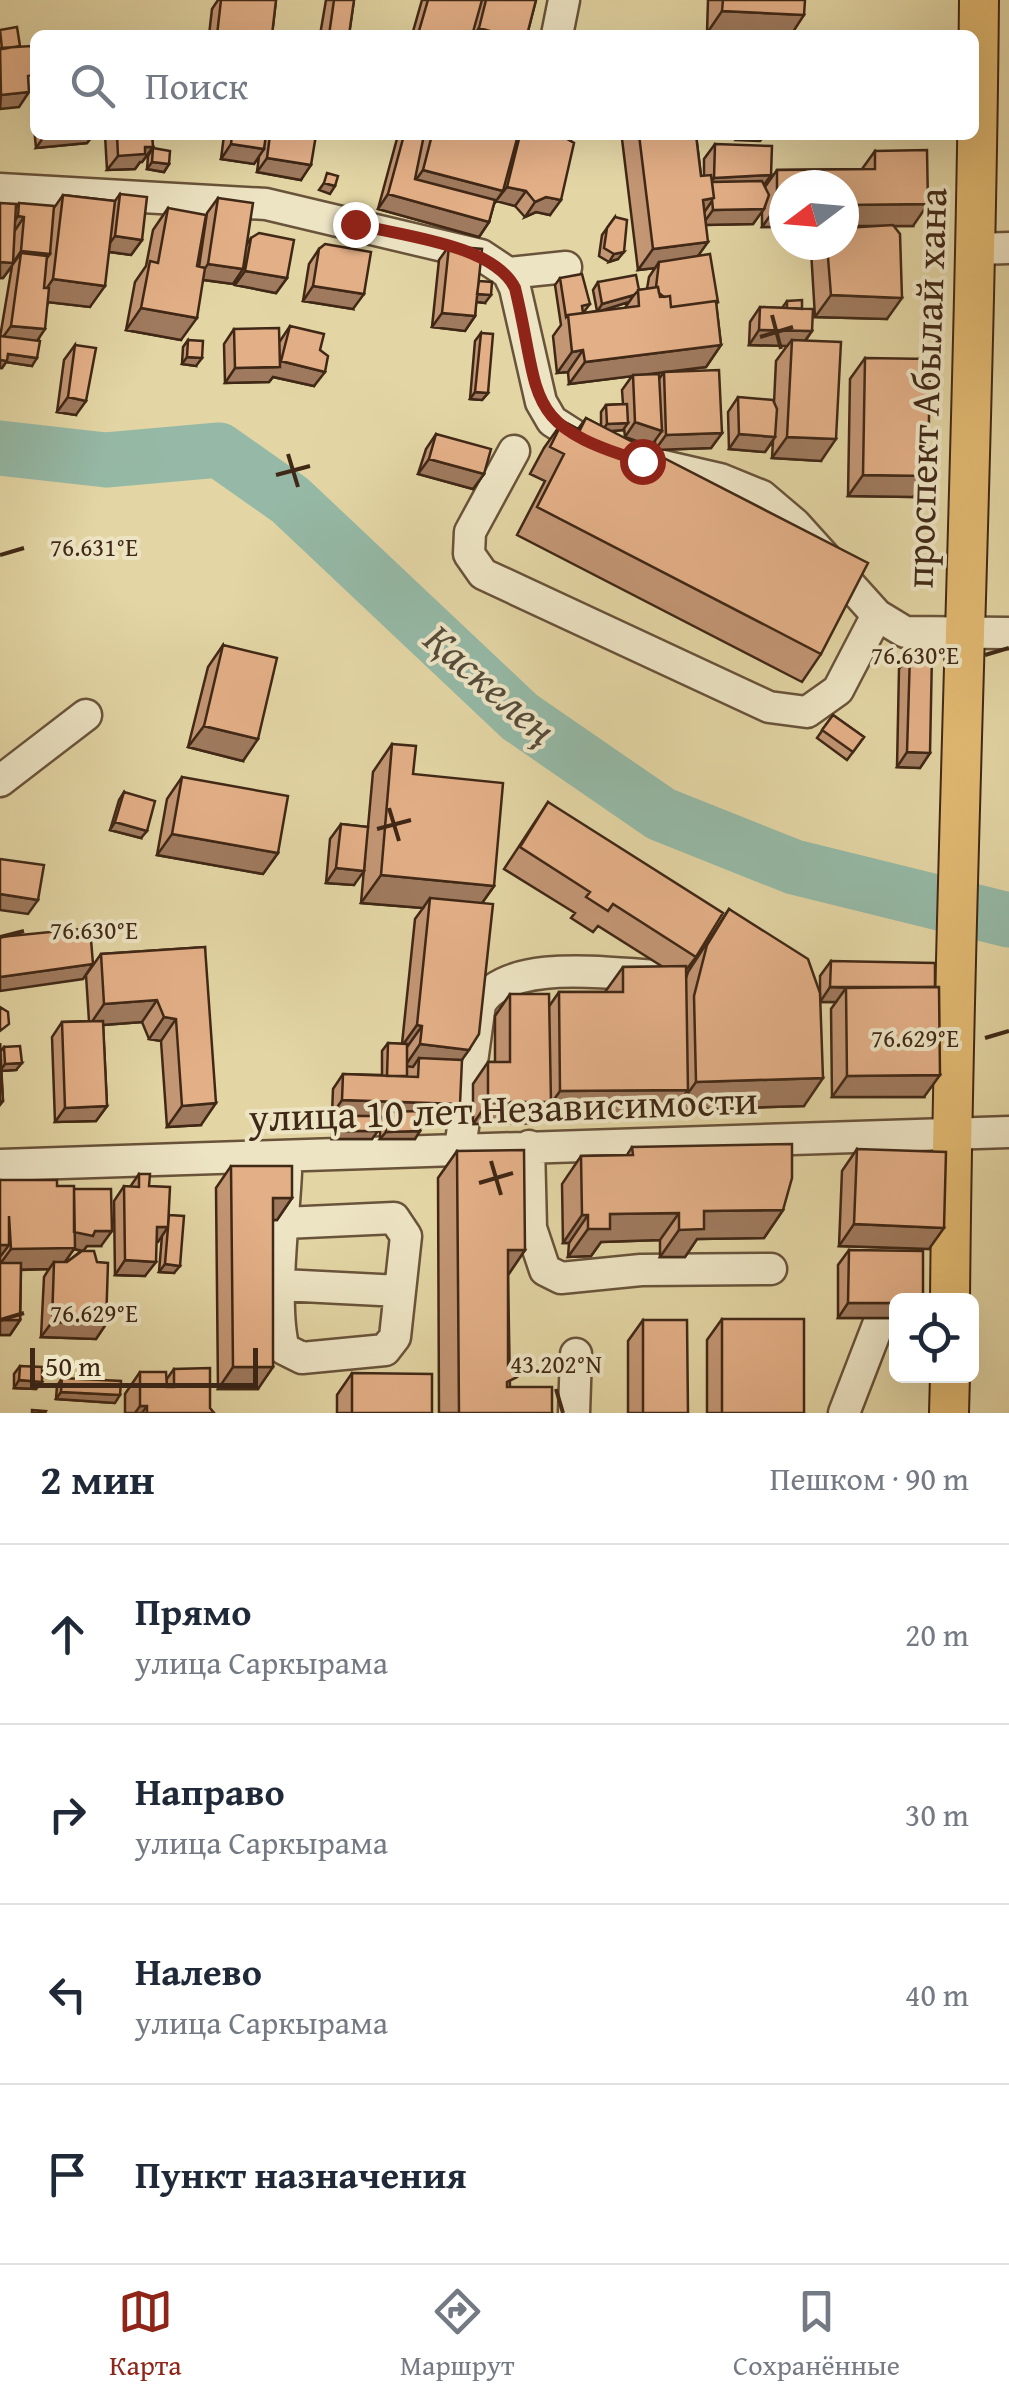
<!DOCTYPE html>
<html lang="ru">
<meta charset="utf-8">
<style>
body{margin:0;font-family:"Gentium Book Plus",serif;background:#f2f2f3;color:#1f2937}
.controls{position:absolute;right:30px;bottom:30px;display:grid;overflow:hidden;border-radius:15px;box-shadow:0 10px 40px #0002}
.controls button{width:90px;height:90px;display:grid;place-items:center;padding:0;border:0;border-bottom:2px solid #e0e1e3;background:#fff;color:#1f2937;font:50px sans-serif}
.compass{position:absolute;left:769px;top:170px;width:90px;height:90px;border-radius:50%;background:#fff;box-shadow:0 10px 40px #0002;rotate:254deg}
.scale{position:absolute;left:30px;bottom:25px;width:228px;box-sizing:border-box;padding-left:10px;border:5px solid #402816;border-top:0;font-size:28px;line-height:35px;white-space:nowrap;color:#402816;-webkit-text-stroke:8px #ede4c4;paint-order:stroke}
.stop{position:absolute;width:30px;height:30px;margin:-22px;border:8px solid #8f2418;border-radius:50%;background:#fff}
.stop.end{background:#8f2418;border-color:#fff;box-shadow:0 2px 10px #0008}
.list{margin:0;padding:0;list-style:none}
h2{display:flex;justify-content:space-between;align-items:center;height:130px;margin:0;padding:0 40px;font-size:42px}
h2 small{font-size:32px;font-weight:400;color:#747a83}
.list li{display:grid;grid-template-columns:65px 1fr auto;gap:30px;align-items:center;box-sizing:border-box;height:180px;padding:0 40px;border-top:2px solid #e0e1e3}
.list b{display:block;font-size:38px;white-space:nowrap}
.list p{margin:0;font-size:32px;white-space:nowrap;color:#747a83}
.list em{font-size:32px;font-style:normal;color:#747a83}
.icon{flex:none;width:55px;height:55px;fill:none;stroke:currentColor;stroke-width:2;stroke-linecap:round;stroke-linejoin:round}
.map{position:relative;flex:none;width:1009px;height:1413px;overflow:hidden}
.search{position:absolute;background:#fff;box-shadow:0 10px 40px #0002;left:30px;right:30px;top:30px;height:110px;display:flex;align-items:center;gap:25px;box-sizing:border-box;padding:0 35px;border-radius:15px;color:#747a83;font-size:38px}
.sheet{height:850px;background:#fff}
nav{display:flex;justify-content:space-around;align-items:center;box-sizing:border-box;height:140px;border-top:2px solid #e0e1e3;background:#fff;font-size:28px;color:#747a83}
nav a{display:grid;justify-items:center;gap:5px}
nav .on{color:#8f2418}
.map>svg:first-child{display:block}
.lines{fill:none;stroke-linecap:round;stroke-linejoin:round}
.river{stroke:#95b9a6;stroke-width:55}
.minor-casing{stroke:#69533a;stroke-width:35}
.major-casing{stroke:#402816;stroke-width:42}
.minor{stroke:#ede4c4;stroke-width:30}
.major{stroke:#e2ba72;stroke-width:38}
.wall{fill:#c39674;stroke:#402816;stroke-width:2.5;fill-rule:evenodd}
.shaded-wall{fill:#9f7a5e;stroke:#402816;stroke-width:2.5}
.building{fill:#e3af87;stroke:#402816;stroke-width:2.5}
.route{stroke:#8f2418;stroke-width:12}
.ticks{fill:none;stroke:#402816;stroke-width:4}
.labels{text-anchor:middle;dominant-baseline:central;stroke-width:8;stroke-linejoin:round;paint-order:stroke}
.street-label{font-size:40px;fill:#402816;stroke:#ede4c4}
.water-label{font-size:42px;font-style:italic;fill:#554c3a;stroke:#ede4c4}
.ticks-label{font-size:25px;text-anchor:middle;fill:#402816;stroke:#ede4c4;stroke-width:8;stroke-linejoin:round;paint-order:stroke}
</style>
<div class="map">
<svg width="1009" height="1413" viewBox="0 0 1009 1413">
<rect width="100%" height="100%" fill="#e3d5a4"/>
<filter id="stains"><feTurbulence type="fractalNoise" baseFrequency=".002" numOctaves="4"/><feColorMatrix values="0 0 0 0 .2 0 0 0 0 .09 0 0 0 0 .02 0 0 0 .5 -.17"/></filter>
<radialGradient id="worn" r=".72"><stop offset=".6" stop-color="#630" stop-opacity="0"/><stop offset="1" stop-color="#630" stop-opacity=".3"/></radialGradient>
<g class="lines">
<path class="river" d="M0 448 106 460 219 450 290 500 520 717 661 814 794 867 1009 920"/>
<defs>
<path id="minor" d="M557 35 564 0
M0 189 266 204 481 255 508 273 515 288 541 402 552 421 591 446
M977 249 1009 248
M508 273 566 267
M514 451 470 532 469 554 483 574 769 707 807 712 838 690 877 615
M655 464 720 479 762 496 795 524 877 615 905 632 1009 633
M0 781 86 715
M529 1146 531 1228 545 1270 561 1278 641 1270 771 1269
M460 1149 480 1004C508 957 611 974 660 976
M0 1165 1009 1132
M284 1223 394 1218 406 1236 395 1337 385 1350 302 1358 284 1349C272 1306 284 1219 286 1172
M282 1285 400 1291
M574 1413 576 1354
M844 1413 878 1325"/>
<path id="major" d="M950 1300C954 867 975 434 979 0
M949 1413 950 1376"/>
</defs>
<use href="#minor" class="minor-casing"/>
<use href="#major" class="major-casing"/>
<use href="#minor" class="minor"/>
<use href="#major" class="major"/>
</g>
<path class="wall" d="M218 0H276L272 35H209L212 9Z
M326 0H354L349 35H320Z
M422 0H536L527 35H412Z
M708 0H805L707 33Z
M35 101V135H93L87 143 36 148 32 106Z
M105 135H152L153 147 142 162H140L135 169 107 170Z
M224 135H316L301 180 257 172 259 156 254 164 221 159Z
M398 135H424L423 139 426 135H518L517 138 519 135H564L550 215 536 212 525 217 515 206 496 200 494 204 489 222 479 237 378 209Z
M624 135H696L701 176H704V159L715 144 765 187 777 170 862 169 875 151 913 226H893L887 319 815 317 811 250 815 245H844L873 226 762 227V211L753 224 706 225 698 256 718 302 716 304 721 345 706 367 665 372 722 433 711 448 655 450V440L651 446 625 437 624 428 623 430 612 431 821 654 802 682 517 535 545 481 530 474 544 448 563 421 578 429 586 418 601 426V412L606 405 623 404 622 390 632 376 569 384 568 372 557 373 553 336 561 325 555 285 560 278 590 304 583 313 597 311 593 290 598 282 639 290 647 289 649 277 655 268 638 270 622 139ZM629 302 625 308 599 311ZM664 372 659 379 645 374Z
M153 148 169 164 164 172 147 169 148 156Z
M120 194 142 240 131 255 109 252 90 307 48 302 32 366 6 362 2 368H0V337L12 266 3 278H0V203L16 208 19 203 54 208 63 195 115 201Z
M218 198 247 244 251 238 287 278 276 293 235 285 236 280 233 284 203 280 181 340 126 330 135 282 146 266 153 230 168 208 197 266 199 267 207 213Z
M615 217 618 259 609 262 599 256 602 235Z
M449 246 479 281 485 303 476 302 475 316 465 331 432 327 439 260Z
M319 249 353 309 303 301 309 264Z
M787 301 802 309 812 331 806 340 821 461 772 458 773 441 765 452 729 449 728 412 738 397 774 403 776 361 787 346 749 345 750 322 760 307 782 308Z
M290 326 320 350 314 386 273 377 269 382 225 383 224 344 234 329 280 341Z
M481 333 488 393 482 400 470 399 475 341Z
M188 340 196 366 182 364 183 347Z
M75 345 76 415 57 412 64 360Z
M865 358 928 476 913 497 848 496 850 379Z
M436 434 484 474 473 489 418 474 426 449Z
M223 645 243 761 188 747 208 667Z
M910 654 930 753 920 768 897 767 899 669Z
M833 715 864 737 847 760 817 738Z
M392 744 494 886 482 903 462 1060 450 1119 420 1118 415 1139H380V1120L382 1117H377L372 1139H332V1124L337 1116H362L332 1115 333 1089 343 1074 382 1075V1051L388 1043 402 1044 415 919 423 908 361 903 365 857 354 885 326 883 330 839 341 824 368 827 373 772Z
M182 777 278 853 263 874 157 855 167 799Z
M124 792 141 838 110 830 119 800Z
M548 802 696 957 686 970V978L688 972 729 909 820 995V976L831 961 924 1097H832L831 1009 836 1002H820L804 1106 676 1110V1106L669 1117 540 1119V1116L535 1123 473 1124V1084L488 1062H495V1016L510 994 550 1005 559 992H605L623 967H663L598 926 593 932 571 918 575 913 504 869Z
M205 947 201 1125 167 1127 161 1041 149 1039 142 1022 103 1025 107 1106 96 1121 55 1122 52 1037 62 1022 89 1021 86 975 101 954Z
M0 1043V1052L4 1047 16 1070 1 1071 3 1101 0 1105Z
M632 1147 783 1210 764 1238 697 1239 685 1257H660V1240L601 1242 591 1256 568 1257 569 1243H563L562 1184 581 1156 627 1155Z
M857 1149 929 1249 839 1246 842 1171Z
M457 1151 525 1250 508 1275 510 1387 552 1413H439L438 1178Z
M231 1166 292 1198 277 1220H273L258 1389H218L216 1188Z
M139 1174 169 1215 174 1273 159 1272 162 1235 156 1242 145 1276 115 1275 114 1201 124 1186 130 1187Z
M0 1180 74 1189 101 1246H87L83 1251 106 1324 96 1339 41 1337 44 1277 49 1269 21 1270 20 1320 10 1335H0ZM74 1249 81 1251 67 1262H64Z
M849 1250 896 1300V1318H838V1265Z
M722 1319 804 1413H707V1340Z
M643 1320 688 1413H628V1341Z
M20 1366 42 1382 36 1389 14 1388V1374Z
M174 1369 214 1413H125V1394L140 1372 166 1380Z
M352 1373 432 1413H337V1395Z
M62 1378 115 1403 56 1399 57 1386Z"/>
<path class="shaded-wall" d="M722 11 804 15 791 35 707 33Z
M479 28 504 35H474Z
M29 92 19 107 0 109 1 95Z
M45 135H93L87 143 36 148Z
M740 135H765L760 141 736 140Z
M231 144 264 149 254 164 221 159Z
M145 147H153L142 162H140L135 169 107 170 118 156Z
M267 158 311 165 301 180 257 172Z
M152 162 169 164 164 172 147 169Z
M423 170 503 191 488 213 408 191Z
M771 175 761 189 703 193 714 178Z
M324 183 335 186 330 194 319 190Z
M507 187 526 191 515 206 496 201Z
M388 194 489 222 479 237 378 209Z
M546 197 561 200 550 215 536 212 525 217 535 202Z
M714 198 699 220 703 200Z
M928 204 913 226H844V205Z
M777 206H784V227H762Z
M764 209 753 224 702 225 713 210Z
M18 216 24 217 14 232 8 231Z
M115 236 142 240 131 255 104 251Z
M708 242 693 263 659 262 655 268 638 270 653 249Z
M21 251 50 254 39 269 21 253 3 278H0V262L13 263Z
M624 252 618 259 609 262 614 254Z
M208 264 243 269 233 284 197 279Z
M245 271 287 278 276 293 235 285Z
M53 279 105 286 90 307 38 301Z
M313 286 364 294 353 309 303 301Z
M477 294 491 295 485 303 472 301Z
M634 295 629 302 597 312 602 304Z
M831 295 902 298 887 319 815 317Z
M141 308 197 318 181 340 126 330Z
M442 313 475 316 465 331 432 327Z
M11 326 45 329 35 344 0 341Z
M759 330 812 331 801 346 792 340 787 346 749 345Z
M721 345 706 367 569 384 585 362Z
M583 350 568 372 557 373 572 352Z
M8 354 37 358 32 366 6 362 2 368H0V360Z
M187 357 202 358 196 366 182 364Z
M281 361 325 372 314 386 273 377 269 382 225 383 235 368 278 367Z
M475 392 488 393 482 400 470 399Z
M68 397 86 401 76 415 57 412Z
M635 422 662 431 651 446 625 437Z
M628 423 623 430 601 432 607 424Z
M722 433 711 448 655 450 666 435Z
M739 434 775 437 765 452 729 449Z
M787 437 836 439 821 461 772 458Z
M429 459 484 474 473 489 418 474Z
M863 475 928 476 913 497 848 496Z
M204 726 258 739 243 761 188 747Z
M907 752 930 753 920 768 897 767Z
M115 822 147 831 141 838 110 830Z
M172 834 278 853 263 874 157 855Z
M336 868 364 871 354 885 326 883Z
M381 875 494 886 475 913 430 898 423 908 361 903Z
M0 894 38 900 28 914 0 910Z
M93 964 83 979 0 991V977Z
M830 987 846 988 836 1002H820Z
M157 1000 142 1022 89 1026 104 1004Z
M164 1017 176 1019 161 1041 149 1039Z
M417 1025 422 1026 407 1047 402 1046Z
M420 1044 469 1050 454 1071 419 1058 413 1067 405 1066Z
M22 1063 16 1070 0 1071 5 1064Z
M940 1075 924 1097H832L847 1076Z
M823 1078 804 1106 676 1110 696 1082Z
M688 1090 669 1117 540 1119 560 1091Z
M342 1100 460 1104 450 1119 385 1117V1112L382 1117 332 1115Z
M488 1102H551L535 1123 473 1124Z
M216 1103 201 1125 167 1127 182 1106Z
M107 1106 96 1121 55 1122 65 1108Z
M337 1131H378L372 1139H332Z
M420 1131 415 1139H380L386 1132Z
M273 1198H292L277 1220H257Z
M783 1210 764 1238 697 1239 685 1257H660L679 1230 704 1211Z
M679 1213 660 1240 601 1242 591 1256 568 1257 588 1229 610 1214Z
M582 1215H588L569 1243H563Z
M854 1224 944 1228 929 1249 839 1246Z
M157 1227H168L158 1242H146Z
M71 1231H112L101 1246H87L83 1251 74 1249 60 1269 54 1262 49 1269 0 1270V1264L11 1249Z
M0 1245H9L0 1257Z
M508 1250H525L506 1278Z
M125 1260 156 1262 145 1276 115 1275Z
M165 1264 180 1266 174 1273 159 1272Z
M848 1303H896V1318H838Z
M0 1320H20L10 1335H0Z
M52 1322 106 1324 96 1339 41 1337Z
M233 1367H273L258 1389H218Z
M19 1380 42 1382 36 1389 14 1388Z
M61 1392 120 1395 115 1403 56 1399Z
M140 1406H147L142 1413H135Z"/>
<path class="building" d="M221 0H276L272 35H217Z
M334 0H354L349 35H329Z
M428 0H482L473 32 480 35H432L419 31Z
M486 0H536L527 35H504L479 28Z
M723 0H805L804 15 722 11Z
M17 27 20 46 2 49 0 30Z
M31 46 34 75 28 76 29 92 1 95 0 48Z
M117 135H152L153 147H145V154L118 156Z
M232 135H266L264 149 231 144Z
M270 135H316L311 165 267 158Z
M404 135H424L415 179 495 200 489 222 388 194Z
M432 135H518L503 191 423 170Z
M520 135H560L574 143 561 200 546 197 535 202 526 191 507 187Z
M639 135H696L701 176 711 175 714 198 703 200 708 242 653 249Z
M715 144 772 146 771 175 714 178Z
M153 148 170 151 169 164 152 162Z
M927 150 928 204 844 205V185H784V206H777V170L875 169V151Z
M327 173 338 176 335 186 324 183Z
M762 181 769 195 764 209 713 210 712 199 714 198 712 182Z
M120 194 147 197 142 240 115 236Z
M63 195 115 201 105 286 53 279Z
M218 198 253 203 243 269 208 264Z
M0 203 16 204 13 263 0 262Z
M19 203 54 206 50 254 21 251 24 217 18 216Z
M168 208 206 215 197 266 205 268 197 318 141 308 150 261 158 263Z
M615 217 627 220 624 252 614 254 604 248 607 228Z
M893 225 900 234 902 298 831 295 827 245H844V228Z
M259 233 294 240 287 278 245 271 251 238Z
M325 244 371 252 364 294 313 286 319 249Z
M449 246 482 249 475 316 442 313Z
M21 253 47 256 44 288H49L45 329 11 326Z
M710 254 718 302H716V301L671 307 670 296 664 297 659 293 658 287H656L659 262Z
M582 274 590 304 582 306 583 313 568 315 566 317 560 278Z
M636 275 639 290 634 295 602 304 598 282Z
M479 281 492 282 491 295 477 294Z
M658 287 660 297 670 296 671 307 716 301 721 345 585 362 583 350 572 352 568 315 639 306 638 290Z
M802 300V309L787 308V301Z
M760 307 813 309 812 331 759 330Z
M290 326 324 334 320 350 328 356 325 372 281 361Z
M279 328 280 367 235 368 234 329Z
M481 333 493 334 488 393 475 392Z
M0 336 40 341 37 358 8 354 7 361 0 360Z
M188 340 203 341 202 358 187 357Z
M792 340 841 342 836 439 787 437Z
M75 345 96 348 86 401 68 397Z
M865 358 930 359 928 476 863 475Z
M719 370 722 433 666 435 664 372Z
M659 374 662 431 635 422 633 375Z
M738 397 773 400 777 409 775 437 739 434Z
M627 404 628 423 607 424 606 405Z
M586 418 868 563 821 654 537 507 564 454 550 447 563 421 580 430Z
M436 434 491 449 484 474 429 459Z
M223 645 277 658 258 739 204 726Z
M910 654H932L930 753 907 752Z
M833 715 864 737 853 752 822 730Z
M392 744 416 746 413 774 503 783 494 886 381 875Z
M182 777 288 796 278 853 172 834Z
M124 792 155 801 147 831 115 822Z
M548 802 723 913 696 957 613 904 608 911 586 897 590 892 520 847Z
M341 824 368 827 364 871 336 868Z
M0 859 44 865 38 900 0 894Z
M430 898 493 904 479 1034 469 1050 420 1044 422 1026 417 1025Z
M729 909 808 959 820 993 823 1078 696 1082 694 996 707 945Z
M90 928 93 964 0 977V937Z
M205 947 216 1103 182 1106 176 1019 164 1017 157 1000 104 1004 101 954Z
M831 961 935 963V987H830Z
M686 966 688 1090 560 1091 559 992H623V967Z
M939 987 940 1075 847 1076 846 988Z
M510 994H549L551 1102H488V1062H510Z
M0 1007 8 1012 9 1024 0 1031Z
M103 1021 107 1106 65 1108 62 1022Z
M0 1043 3 1101H0Z
M388 1043 407 1044V1076H387Z
M20 1046 22 1063 5 1064 4 1047Z
M419 1058 462 1060 460 1104 342 1100 343 1074 418 1077Z
M420 1111V1131L386 1132 385 1112Z
M337 1116H377L378 1131H337Z
M792 1144V1178L783 1210 704 1211V1229L679 1230V1213L610 1214V1229H588V1215H582L581 1156 633 1155 632 1147Z
M857 1149 946 1152 944 1228 854 1224Z
M524 1150 525 1250H508V1366L514 1368 517 1377 507 1382V1387H552V1413H459L457 1151Z
M231 1166H292V1198H273V1367H233Z
M139 1174H150L149 1186 170 1187 168 1227H157L156 1262 125 1260 124 1186 139 1187Z
M0 1180H57V1186H74L75 1248 11 1249 9 1216V1245H0Z
M74 1189H111L112 1231H95L93 1236 74 1232Z
M169 1215 184 1216 180 1266 165 1264Z
M849 1250 923 1251V1300H896V1303H848Z
M82 1251H94L97 1262 108 1263 106 1324 52 1322 54 1262H67Z
M0 1263H21L20 1320H0Z
M722 1319H804V1413H722Z
M643 1320H687L688 1413H643Z
M20 1366 42 1367V1382L19 1380Z
M210 1368V1408L214 1413H147V1406H140V1372H166L167 1387H174V1369Z
M352 1373 432 1374V1413H352Z
M62 1378 121 1381 120 1395 61 1392Z
M32 1410 46 1411 45 1413H32Z"/>
<g class="lines">
<path class="route" d="M355 224C401 236 493 244 515 288 542 399 520 425 642 461"/>
</g>
<path class="ticks" d="M772 315 781 349M760 337 793 327M288 454 298 487M276 475 310 466M0 555 24 548M985 655 1009 648M389 808 399 841M377 829 411 820M0 937 24 931M985 1038 1009 1031M491 1161 501 1195M479 1183 513 1173M0 1320 24 1313M556 1389 563 1413"/>
<g class="labels">
<g class="street-label">
<text transform="translate(925 388) rotate(-88)">проспект Абылай хана</text>
<text transform="translate(503 1108) rotate(-2)">улица 10 лет Независимости</text>
</g>
<g class="water-label">
<text transform="translate(491 683) rotate(41)">Қаскелең</text>
</g>
</g>
<g class="ticks-label">
<text x="94" y="556">76.631°E</text>
<text x="915" y="664">76.630°E</text>
<text x="94" y="939">76.630°E</text>
<text x="915" y="1047">76.629°E</text>
<text x="94" y="1322">76.629°E</text>
<text x="556" y="1373">43.202°N</text>
</g>
<rect width="100%" height="100%" filter="url(#stains)"/>
<rect width="100%" height="100%" fill="url(#worn)"/>
</svg>
<div class="controls">
<button><svg class="icon" aria-label="locate" viewBox="0 0 24 24"><circle cx="12" cy="12" r="6"/><path d="M12 2v4M12 18v4M2 12h4M18 12h4"/></svg></button>
</div>
<svg class="compass" viewBox="-18 -18 36 36"><path d="M0-13l5 13h-10z" fill="#e53935"/><path d="M0 13l5-13h-10z" fill="#747a83"/></svg>
<div class="scale">50 m</div>
<div class="stop" style="left:642px;top:461px"></div>
<div class="stop end" style="left:355px;top:224px"></div>
<div class="search"><svg class="icon" aria-label="search" viewBox="0 0 24 24"><circle cx="10" cy="10" r="6"/><path d="M15 15l6 6"/></svg>Поиск</div>
</div>
<section class="sheet">
<h2>2 мин<small>Пешком · 90 m</small></h2>
<ul class="list">
<li><svg class="icon" aria-label="ahead" viewBox="0 0 24 24"><path d="M12 20V5M6 11l6-6 6 6"/></svg><div><b>Прямо</b><p>улица Саркырама</p></div><em>20 m</em></li>
<li><svg class="icon" aria-label="right" viewBox="0 0 24 24"><path d="M7 20v-9h11M14 6l5 5-5 5"/></svg><div><b>Направо</b><p>улица Саркырама</p></div><em>30 m</em></li>
<li><svg class="icon" aria-label="left" viewBox="0 0 24 24"><path d="M17 20v-9H6M10 6l-5 5 5 5"/></svg><div><b>Налево</b><p>улица Саркырама</p></div><em>40 m</em></li>
<li><svg class="icon" aria-label="arrive" viewBox="0 0 24 24"><path d="M6 21V4h12l-3 4 3 4H6"/></svg><div><b>Пункт назначения</b></div></li>
</ul>
</section>
<nav>
<a class="on"><svg class="icon" aria-label="map" viewBox="0 0 24 24"><path d="M3 6l6-2 6 2 6-2v14l-6 2-6-2-6 2zM9 4v14M15 6v14"/></svg>Карта</a>
<a><svg class="icon" aria-label="directions" viewBox="0 0 24 24"><path d="M12 3l9 9-9 9-9-9zM9 14v-3h6M13 9l2 2-2 2"/></svg>Маршрут</a>
<a><svg class="icon" aria-label="saved" viewBox="0 0 24 24"><path d="M7 4h10v16l-5-4-5 4z"/></svg>Сохранённые</a>
</nav>
